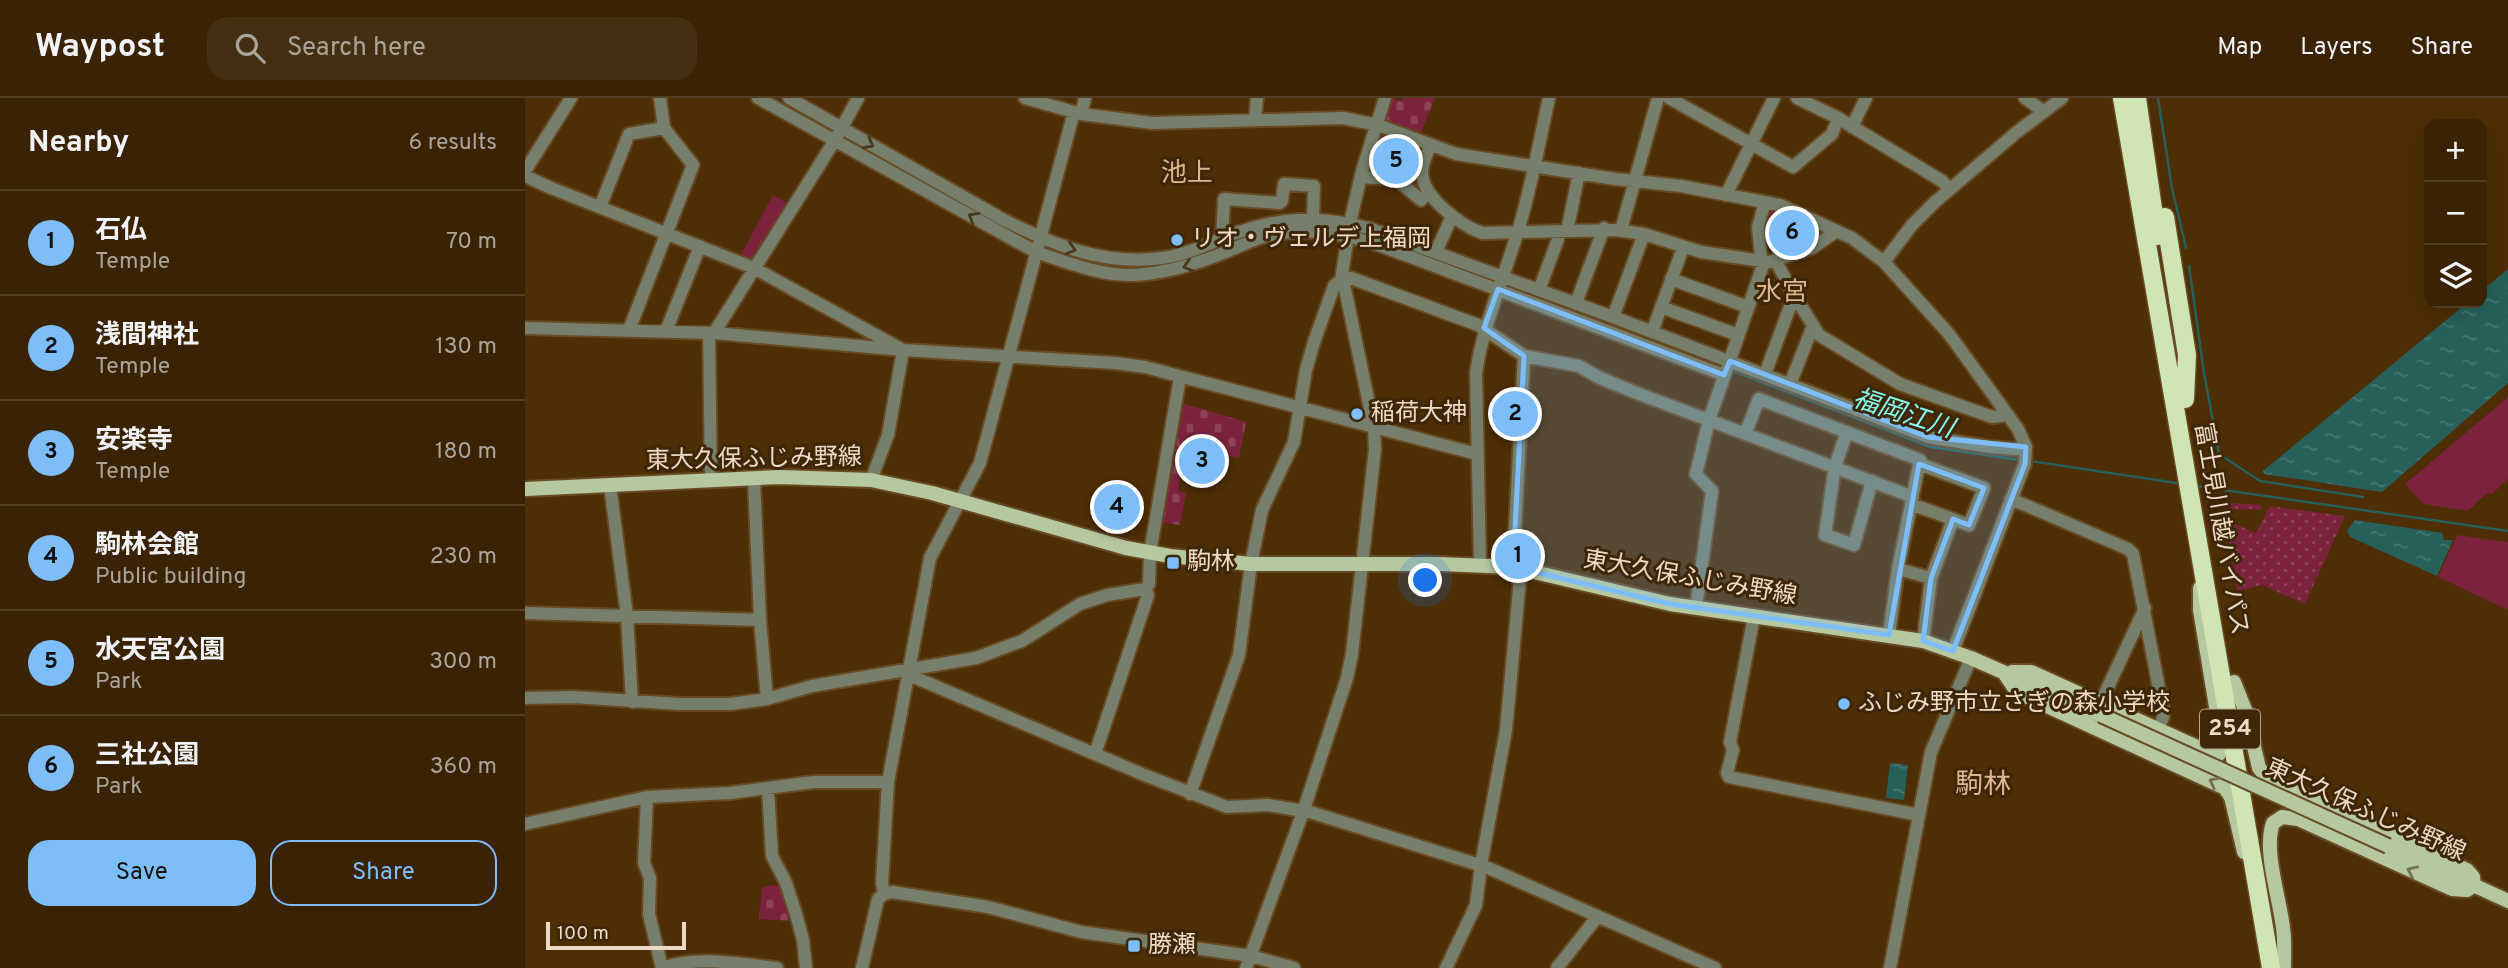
<!DOCTYPE html>
<meta charset="utf-8">
<style>
body{margin:0;font-family:Overpass,"Noto Sans JP",sans-serif;background:#452f13;color:#f1f3f6}
.controls{position:absolute;right:21px;top:21px;display:grid;overflow:hidden;border-radius:14px;box-shadow:0 7px 28px #0002}
.controls button{width:63px;height:63px;display:grid;place-items:center;padding:0;border:0;border-bottom:2px solid #543f26;background:#3a2204;color:#f1f3f6;font:35px sans-serif}
.scale{position:absolute;left:21px;bottom:18px;width:140px;box-sizing:border-box;padding-left:7px;border:4px solid #eedbc7;border-top:0;font-size:19px;line-height:24px;white-space:nowrap;color:#eedbc7;-webkit-text-stroke:5px #3e2608;paint-order:stroke}
.you{position:absolute;left:901px;top:483px;width:24px;height:24px;margin:-18px;border:5px solid #fff;border-radius:50%;background:#1a73e8;box-shadow:0 0 0 10px #1a73e833}
.badge{display:grid;place-items:center;width:46px;height:46px;border-radius:50%;background:#7dbef9;color:#111;font-size:23px;font-weight:700}
.pin{position:absolute;translate:-50% -50%;border:4px solid #fff;box-shadow:0 2px 7px #0006}
.list{margin:0;padding:0;list-style:none}
h2{display:flex;justify-content:space-between;align-items:center;height:91px;margin:0;padding:0 28px;font-size:30px}
h2 small{font-size:23px;font-weight:400;color:#aba49a}
.list li{display:grid;grid-template-columns:46px 1fr auto;gap:21px;align-items:center;box-sizing:border-box;height:105px;padding:0 28px;border-top:2px solid #543f26}
.list b{display:block;font-size:26px;white-space:nowrap}
.list p{margin:0;font-size:23px;white-space:nowrap;color:#aba49a}
.list em{font-size:23px;font-style:normal;color:#aba49a}
.actions{display:flex;gap:14px;padding:21px 28px}
.actions a{flex:1;padding:16px 0;border:2px solid #7dbef9;border-radius:21px;text-align:center;font-size:24px;color:#7dbef9}
.actions .main{background:#7dbef9;color:#111}
.icon{flex:none;width:38px;height:38px;fill:none;stroke:currentColor;stroke-width:2;stroke-linecap:round;stroke-linejoin:round}
.map{position:relative;flex:none;width:1983px;height:870px;overflow:hidden}
header{display:flex;align-items:center;gap:42px;box-sizing:border-box;height:98px;padding:0 35px;background:#3a2204;border-bottom:2px solid #543f26}
header strong{font-size:33px}
nav{display:flex;gap:38px;margin-inline-start:auto;font-size:24px}
.search{width:490px;height:63px;background:#452f13;display:flex;align-items:center;gap:18px;box-sizing:border-box;padding:0 24px;border-radius:21px;color:#aba49a;font-size:26px}
main{display:flex}
aside{flex:1;background:#3a2204}
.map>svg:first-child{display:block}
.grass{fill:url(#grass-dots)}
.cemetery{fill:url(#cemetery-stones)}
.park{fill:#7b233d}
.water{fill:url(#water-ripples)}
.lines{fill:none;stroke-linecap:round;stroke-linejoin:round}
.stream{stroke:#27605b;stroke-width:2.5}
.minor-casing{stroke:#674a24;stroke-width:16}
.major-casing{stroke:#674a24;stroke-width:18}
.highway-casing{stroke:#674a24;stroke-width:21}
.minor{stroke:#767f6c;stroke-width:12}
.major{stroke:#b6c8a0;stroke-width:14}
.highway{stroke:#cfe5b4;stroke-width:18}
.major-bridge-casing{stroke:#674a24;stroke-width:18;stroke-linecap:butt}
.major-bridge{stroke:#b6c8a0;stroke-width:14}
.oneway{stroke:#49381c}
.oneway2{stroke:#746f4c}
.marked{fill:#7dbef9;fill-opacity:0.2;stroke:#7dbef9;stroke-width:5;stroke-linejoin:round}
.poi-dot{fill:#7dbef9;stroke:#3e2608;stroke-width:2.5}
.labels{text-anchor:middle;dominant-baseline:central;stroke-width:6;stroke-linejoin:round;paint-order:stroke}
.shield{fill:#3e2608;stroke:#b9a58e;stroke-width:2}
.shield-label{font-size:23px;font-weight:bold;fill:#eedbc7}
.poi-label{font-size:24px;fill:#eedbc7;stroke:#3e2608;text-anchor:start}
.street-label{font-size:24px;fill:#eedbc7;stroke:#3e2608}
.neighbourhood-label{font-size:26px;fill:#dcb68e;stroke:#3e2608}
.water-label{font-size:26px;font-style:italic;fill:#86faef;stroke:#3e2608}
.quarter-label{font-size:28px;fill:#dcb68e;stroke:#3e2608}
</style>
<header>
<strong>Waypost</strong>
<div class="search"><svg class="icon" aria-label="search" viewBox="0 0 24 24"><circle cx="10" cy="10" r="6"/><path d="M15 15l6 6"/></svg>Search here</div>
<nav><a>Map</a><a>Layers</a><a>Share</a></nav>
</header>
<main>
<aside>
<h2>Nearby<small>6 results</small></h2>
<ul class="list">
<li><span class="badge">1</span><div><b>石仏</b><p>Temple</p></div><em>70 m</em></li>
<li><span class="badge">2</span><div><b>浅間神社</b><p>Temple</p></div><em>130 m</em></li>
<li><span class="badge">3</span><div><b>安楽寺</b><p>Temple</p></div><em>180 m</em></li>
<li><span class="badge">4</span><div><b>駒林会館</b><p>Public building</p></div><em>230 m</em></li>
<li><span class="badge">5</span><div><b>水天宮公園</b><p>Park</p></div><em>300 m</em></li>
<li><span class="badge">6</span><div><b>三社公園</b><p>Park</p></div><em>360 m</em></li>
</ul>
<div class="actions"><a class="main">Save</a><a>Share</a></div>
</aside>
<div class="map">
<svg width="1983" height="870" viewBox="0 0 1983 870">
<defs>
<pattern id="grass-dots" width="8" height="8" patternUnits="userSpaceOnUse" patternTransform="scale(1.75)"><rect width="8" height="8" fill="#7b233d"/><path d="M2 2h.1M6 6h.1" fill="none" stroke="#8e4258" stroke-width="1.8" stroke-linecap="round"/></pattern>
<pattern id="cemetery-stones" width="16" height="16" patternUnits="userSpaceOnUse" patternTransform="scale(1.75)"><rect width="16" height="16" fill="#7b233d"/><path d="M2 7V4a2 2 0 0 1 4 0v3zM10 15v-3a2 2 0 0 1 4 0v3z" fill="#8e4258"/></pattern>
<pattern id="water-ripples" width="26" height="14" patternUnits="userSpaceOnUse" patternTransform="scale(1.75)"><rect width="26" height="14" fill="#27605b"/><path d="M2 4q2-2 4 0t4 0M15 11q2-2 4 0t4 0" fill="none" stroke="#477671"/></pattern>
</defs>
<rect width="100%" height="100%" fill="#4d2e05"/>
<path class="grass" d="M1706 405 1737 407 1735 412 1709 411 1707 414V425L1731 435 1745 408 1820 418 1780 506 1737 487 1712 493 1699 411Z"/>
<path class="cemetery" d="M865 0 877 3 878 0H910L894 39 861 23Z
M653 304 721 324 714 360 661 348 653 392 661 395 655 427 633 424Z
M259 786 271 823 234 821 237 789Z"/>
<path class="park" d="M861 35 900 54 898 96 840 74 855 39Z
M248 97 266 107 229 163 215 158Z
M1246 110 1299 134 1298 137 1249 159 1247 146H1236L1240 111Z
M1983 299V381L1966 397 1963 394 1943 413 1898 406 1880 386Z
M1932 437 1983 444V512L1913 479Z"/>
<path class="water" d="M1983 171V285L1857 394 1739 376 1738 373 1942 205H1957V193Z
M1830 422 1917 435 1919 442H1928L1912 478 1825 439 1822 433Z
M1365 665 1383 667 1379 702 1361 700Z"/>
<g class="lines">
<path class="stream" d="M1633 0 1647 90 1661 150
M1664 168 1679 275 1694 356 1735 383 1838 399
M995 194 1199 270
M1205 272 1406 349 1495 362
M1505 363 1658 386
M1671 388 1983 433"/>
<defs>
<path id="minor" d="M233 0 511 154C543 165 576 178 610 177 641 175 669 167 698 155 711 150 724 143 738 139 778 128 820 135 859 149L1199 277
M264 0 479 122C529 147 579 168 637 160 660 157 681 147 703 138 753 119 791 117 843 130L1088 219 1403 339 1465 349 1490 351 1501 349
M500 0 556 16 627 25 818 20 853 27 931 56 1090 81 1156 88 1255 107 1327 140 1359 164 1424 236 1493 331 1501 349 1500 366 1428 553
M1144 0 1268 69 1307 36 1313 20
M1272 0 1313 20 1417 83 1425 91
M1500 0 1518 13
M556 16 560 0
M730 21 732 0
M1327 29 1341 0
M905 48C902 56 897 66 897 74 897 99 935 127 957 135L1091 132 1119 136 1176 154 1244 164 1287 150 1312 133
M0 73 46 0
M0 78 26 90 229 170 378 252 363 337 346 382
M836 79 871 81 896 102 904 94
M1201 97 1249 0
M75 109 104 36 139 30
M1096 132 1133 0
M1042 133 1054 75
M697 141 699 101 754 105 757 103 759 86 789 88 788 121
M911 154 927 118
M1251 163 1267 194 1294 237 1375 286 1467 319 1476 318 1481 315
M1359 164 1387 127 1410 104 1492 34 1537 0
M1146 181 1223 209
M1014 192 1036 133
M1051 205 1079 130
M1136 209 1213 237
M1088 219 1119 136
M0 230 189 235 378 252 590 265 620 269 952 356
M104 232 168 67 139 30 135 0
M141 233 175 148
M1127 234 1158 150
M184 235 186 383
M189 235 310 42 333 0
M999 258 1054 268 1073 279 1109 294 1388 399
M1240 276 1269 198
M1265 286 1288 228
M1322 334 1310 368 1300 437 1329 447 1347 383
M1220 336 1234 301 1395 362 1373 471 1364 537
M85 387 102 518 107 604
M1486 401 1603 451 1608 456 1638 611V620L1633 632
M1386 406 1444 427 1459 390 1394 366
M955 466 951 275C958 226 978 183 992 136 1006 92 1014 45 1024 0
M1373 471 1406 480
M1171 510 1187 393 1171 376 1184 322 1237 170 1233 129 1240 104
M0 515 235 522 229 381
M1229 518 1205 644 1208 652 1202 675 1204 679 1394 717
M235 522 242 601
M1398 543 1406 480 1428 421
M384 577 617 676 702 709 743 707 785 714 961 769 1190 870
M0 600 49 599 154 606H205L242 601 287 588 451 560 497 543 555 506 582 497 620 491
M1575 606 1620 510
M570 656 623 497 620 491 624 486 625 455 655 279
M243 690 247 758 261 785 271 816 278 842 281 870
M665 696 714 557 726 466 737 412 769 344 781 272 789 244 809 188 818 180H826L953 227 999 258 988 469
M122 699 119 765 125 780 124 816 137 870
M0 726 122 699 205 695 289 684H363
M359 796 357 785 363 684 405 460 455 365 549 14
M137 870C174 857 214 866 252 870
M337 870 353 801 359 796 367 794 463 809 556 834 726 858 769 870
M721 870 778 714 822 580 827 556 850 351 849 330 817 176 825 125 837 73 860 0
M921 870 951 807 956 767 981 632 996 470
M1032 870 1073 818
M1365 870 1406 654 1446 560"/>
<path id="major" d="M0 391 254 379 346 382 407 395 601 450 645 458 726 466H914L988 469 1145 506 1398 543 1446 560 1576 617
M1487 574H1506L1674 650 1686 656H1694L1697 645 1675 512V490
M1480 576 1492 594 1700 690 1706 699 1719 754
M1709 584 1721 614 1734 670 1744 682 1942 772 1948 779 1949 787 1942 792 1927 791 1773 721 1757 719 1748 725C1738 753 1755 801 1758 830 1760 843 1759 857 1759 870
M1863 748 1983 803"/>
<path id="highway" d="M1597 0 1746 870
M1612 0 1632 138
M1640 119 1662 257 1660 301"/>
</defs>
<use href="#minor" class="minor-casing"/>
<use href="#major" class="major-casing"/>
<use href="#highway" class="highway-casing"/>
<use href="#minor" class="minor"/>
<use href="#major" class="major"/>
<use href="#highway" class="highway"/>
<defs>
<path id="major-bridge" d="M1576 617 1863 748"/>
</defs>
<use href="#major-bridge" class="major-bridge-casing"/>
<use href="#major-bridge" class="major-bridge"/>
</g>
<defs><path id="oneway-chevron" d="M-2-3.5L2.5 0L-2 3.5" fill="none" stroke-width="1.6" stroke-linecap="round" stroke-linejoin="round" transform="scale(1.75)"/></defs>
<g class="oneway">
<use href="#oneway-chevron" transform="translate(344 46) rotate(29)"/>
<use href="#oneway-chevron" transform="translate(448 119) rotate(-150)"/>
<use href="#oneway-chevron" transform="translate(546 151) rotate(17)"/>
<use href="#oneway-chevron" transform="translate(663 168) rotate(163)"/>
</g>
<g class="oneway2">
<use href="#oneway-chevron" transform="translate(1689 684) rotate(-152)"/>
<use href="#oneway-chevron" transform="translate(1887 773) rotate(-155)"/>
</g>
<path class="marked" d="M973 191 1199 277 1205 263 1403 339 1501 349 1500 366 1428 553 1398 543 1406 480 1428 421 1444 427 1459 390 1394 366 1364 537 1145 506 988 469 999 258 959 230Z"/>
<g class="poi-dot">
<circle cx="652" cy="142" r="7"/>
<circle cx="832" cy="316" r="7"/>
<rect x="641" y="458" width="14" height="14" rx="3.5"/>
<circle cx="1319" cy="606" r="7"/>
<rect x="602" y="841" width="14" height="14" rx="3.5"/>
</g>
<g class="labels">
<rect class="shield" x="1675" y="611.5" width="60" height="39" rx="5"/>
<g class="shield-label">
<text x="1705" y="631">254</text>
</g>
<g class="poi-label">
<text x="666" y="142">リオ・ヴェルデ上福岡</text>
<text x="846" y="316">稲荷大神</text>
<text x="662" y="465">駒林</text>
<text x="1333" y="606">ふじみ野市立さぎの森小学校</text>
<text x="623" y="848">勝瀬</text>
</g>
<g class="street-label">
<text transform="translate(229 362) rotate(-1)">東大久保ふじみ野線</text>
<text transform="translate(1695 431) rotate(80)">富士見川越バイパス</text>
<text transform="translate(1165 481) rotate(10)">東大久保ふじみ野線</text>
<text transform="translate(1840 713) rotate(24)">東大久保ふじみ野線</text>
</g>
<g class="neighbourhood-label">
<text x="662" y="76">池上</text>
<text x="1257" y="195">水宮</text>
</g>
<g class="water-label">
<text transform="translate(1378 317) rotate(18)">福岡江川</text>
</g>
<g class="quarter-label">
<text x="1458" y="688">駒林</text>
</g>
</g>
</svg>
<div class="controls">
<button>+</button>
<button>−</button>
<button><svg class="icon" aria-label="layers" viewBox="0 0 24 24"><path d="M12 4l9 5-9 5-9-5zM3 14l9 5 9-5"/></svg></button>
</div>
<div class="scale">100 m</div>
<div class="you"></div>
<div class="pin badge" style="left:993px;top:458px">1</div>
<div class="pin badge" style="left:990px;top:316px">2</div>
<div class="pin badge" style="left:677px;top:363px">3</div>
<div class="pin badge" style="left:592px;top:409px">4</div>
<div class="pin badge" style="left:871px;top:63px">5</div>
<div class="pin badge" style="left:1267px;top:135px">6</div>
</div>
</main>
